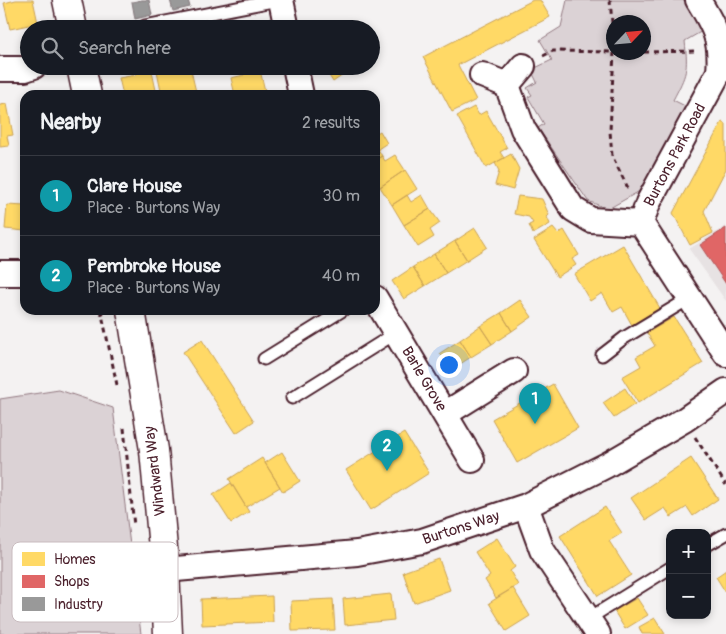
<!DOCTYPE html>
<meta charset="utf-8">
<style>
body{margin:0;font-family:Pangolin,sans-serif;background:#20242c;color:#f1f3f6}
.controls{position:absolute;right:15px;bottom:15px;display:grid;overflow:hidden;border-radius:10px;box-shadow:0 2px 8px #0003}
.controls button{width:45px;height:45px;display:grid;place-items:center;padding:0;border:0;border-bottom:1px solid #363941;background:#171b24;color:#f1f3f6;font:25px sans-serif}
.compass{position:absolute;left:606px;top:15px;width:45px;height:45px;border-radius:50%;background:#171b24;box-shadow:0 2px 8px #0003;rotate:64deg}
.you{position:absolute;left:448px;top:364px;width:18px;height:18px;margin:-12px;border:4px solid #fff;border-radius:50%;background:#1a73e8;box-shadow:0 0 0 8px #1a73e833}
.badge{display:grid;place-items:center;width:32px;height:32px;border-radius:50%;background:#b45309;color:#fff;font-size:16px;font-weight:700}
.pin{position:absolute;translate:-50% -41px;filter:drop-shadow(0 1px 2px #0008)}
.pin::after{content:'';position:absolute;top:26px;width:18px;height:15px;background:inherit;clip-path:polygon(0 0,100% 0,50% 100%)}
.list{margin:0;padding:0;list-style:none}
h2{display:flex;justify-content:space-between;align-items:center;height:65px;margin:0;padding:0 20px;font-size:21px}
h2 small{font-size:16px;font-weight:400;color:#9ea1a6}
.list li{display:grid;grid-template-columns:32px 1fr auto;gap:15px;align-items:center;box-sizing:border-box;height:80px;padding:0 20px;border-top:1px solid #363941}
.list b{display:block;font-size:19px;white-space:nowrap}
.list p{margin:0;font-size:16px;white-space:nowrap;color:#9ea1a6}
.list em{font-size:16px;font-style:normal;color:#9ea1a6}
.icon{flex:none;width:28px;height:28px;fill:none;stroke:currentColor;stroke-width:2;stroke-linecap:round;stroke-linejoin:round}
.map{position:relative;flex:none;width:726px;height:634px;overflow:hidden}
.search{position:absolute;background:#171b24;box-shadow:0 2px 8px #0003;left:20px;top:20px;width:360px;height:55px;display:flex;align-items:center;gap:12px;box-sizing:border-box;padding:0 18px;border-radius:28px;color:#9ea1a6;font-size:19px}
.panel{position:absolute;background:#171b24;box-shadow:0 2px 8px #0003;left:20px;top:90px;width:360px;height:225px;border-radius:15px}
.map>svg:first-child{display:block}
.built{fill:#e7e2e3}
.green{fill:#dbd2d5;stroke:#927880;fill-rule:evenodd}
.homes{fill:#ffd966;stroke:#c9a154}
.shops{fill:#e06666;stroke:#b35154}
.industry{fill:#999;stroke:#817478}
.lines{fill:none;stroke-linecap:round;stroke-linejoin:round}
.service-casing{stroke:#4a1f2b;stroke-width:15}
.minor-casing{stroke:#4a1f2b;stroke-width:28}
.tertiary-casing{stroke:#4a1f2b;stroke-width:31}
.path{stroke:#4a1f2b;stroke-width:3;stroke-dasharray:5 4;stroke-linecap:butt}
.service{stroke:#fff;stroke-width:11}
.minor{stroke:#fff;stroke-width:24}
.tertiary{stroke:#fff;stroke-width:28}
.labels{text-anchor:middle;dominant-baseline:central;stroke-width:5;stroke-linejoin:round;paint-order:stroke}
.street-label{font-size:15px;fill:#4a1f2b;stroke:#fff}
.key{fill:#fff;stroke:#c9bcbf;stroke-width:1}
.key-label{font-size:14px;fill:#4a1f2b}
</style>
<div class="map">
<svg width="726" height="634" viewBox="0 0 726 634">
<rect width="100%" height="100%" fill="#f4f2f2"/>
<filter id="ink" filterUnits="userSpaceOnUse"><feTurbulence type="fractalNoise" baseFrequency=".02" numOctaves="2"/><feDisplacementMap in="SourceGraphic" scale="10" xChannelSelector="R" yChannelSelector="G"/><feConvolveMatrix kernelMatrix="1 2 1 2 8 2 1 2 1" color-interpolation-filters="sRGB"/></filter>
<g filter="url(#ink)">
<path class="built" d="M726 226V301L689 249Z"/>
<path class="green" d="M567 0H684L704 30 685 41C688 71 687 73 673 100L687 107 645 188 608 209 588 201 538 128 544 124 528 97 532 95 527 88 537 82 531 70 552 60 540 40 561 27ZM614 22H644V52H614Z
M59 390 113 408 141 634H0V399Z"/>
<path class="homes" d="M16 0H33L38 23 10 29 4 3Z
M533 0H540L550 17 458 65 476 100 452 112 423 57Z
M250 23 251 29H223Z
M174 66H190L196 92 184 95H162L157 71Z
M245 66H259L266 95H233H235L231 78 244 75 242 67Z
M323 66H356L333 82Z
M151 67 157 95H123L119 78 136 75V70Z
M7 104 13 135 7 136 9 146 0 147V105Z
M474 107 479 115 486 111 507 148 500 152 504 158 486 168 457 116Z
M722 122 726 124V169L704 211 713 233 690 245 673 213Z
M380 131 387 143 378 149 382 156 375 160V134Z
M511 154 519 169 513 190 495 185 499 171 495 163Z
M395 155 405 170 380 187 375 179V160L382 156 385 161Z
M405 170 417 189 392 205 380 187Z
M407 195 411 202 422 195 430 209 404 225 392 205Z
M518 196 542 199 549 215 547 217 550 224 533 234 529 225 533 223 529 217 514 214Z
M7 205 25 206V231L5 229Z
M430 209 440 223 430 230 434 237 418 247 404 225Z
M475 228 487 247 467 260 455 241Z
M553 228 558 234 564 230 579 255 572 259 576 265 557 277 534 240Z
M455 241 467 260 446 273 434 254Z
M623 245 661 310 633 327 622 307 613 312 602 293 590 301 574 274Z
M434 254 446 273 425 286 413 267Z
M413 267 425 286 404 299 392 281Z
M520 300 532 317 512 331 501 313Z
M501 313 512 331 492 344 480 326Z
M674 317 703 363 638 403 622 377 641 366 636 357 655 346 647 333Z
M480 326 492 344 471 357 460 340Z
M202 340 254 421 236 433 183 352Z
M460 340 471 357 451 370 440 353Z
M553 384 578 428 517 463 492 419Z
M625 388 635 404 614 418 603 403Z
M404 433 429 473 371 510 346 470Z
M282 452 300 481 283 492 265 463Z
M262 458 280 487 246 507 229 479Z
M691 458 718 499 693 516 687 507 671 517 665 508 646 520 631 498Z
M231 483 249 512 231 523 213 495Z
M605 507 622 533 609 541 631 575 598 596 560 536Z
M497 538 515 567 510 571 518 585 496 598 485 580 490 576 475 552Z
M439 559 450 590 414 603 403 572Z
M726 570V593L716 577Z
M513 588 530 616 506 631 489 603Z
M391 594 394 620 345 625 343 599Z
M272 596 273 622 202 625 201 599Z
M637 598 648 615 625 629 614 611Z
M333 599 335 630 292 631 291 601Z
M655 618 665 634H642L639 627Z"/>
<path class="shops" d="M726 228V284L700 245Z"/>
<path class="industry" d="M142 0H149L152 15 135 19 132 2Z
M170 0H188L190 7 173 11Z"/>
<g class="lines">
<defs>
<path id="service" d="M145 26 278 0
M602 355 624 338 690 298
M264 359 343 310
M292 398 396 333
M707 545 726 534
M588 619 670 568"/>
<path id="minor" d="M281 0 287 29
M698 0C714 26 722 40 719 72L648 203 641 223 726 354
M295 66 301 95
M0 69H25L34 66
M482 75 507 85 523 66
M507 85 523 129 573 209 591 220 641 223
M0 273H25
M375 298 472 460
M445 414 514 371
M526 506 542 550 598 634
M165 570 357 553 422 541 526 506 607 465 684 420 726 391"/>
<path id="tertiary" d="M67 0 73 29
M81 66 87 95
M131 310 154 450 165 570 168 634"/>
</defs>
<use href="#service" class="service-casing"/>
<use href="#minor" class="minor-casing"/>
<use href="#tertiary" class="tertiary-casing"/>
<path class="path" d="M610 0 614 45
M614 52 610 131 612 156 629 190
M644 52 697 51
M543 56 553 51 614 52
M101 310 117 385
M155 313 167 310
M124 428 134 526
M695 437 726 485"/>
<use href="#service" class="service"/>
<use href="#minor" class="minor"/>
<use href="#tertiary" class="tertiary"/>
</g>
</g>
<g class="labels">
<g class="street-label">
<text transform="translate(675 155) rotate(-62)">Burtons Park Road</text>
<text transform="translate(424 379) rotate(59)">Barle Grove</text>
<text transform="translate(155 471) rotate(-97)">Windward Way</text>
<text transform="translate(461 528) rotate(-18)">Burtons Way</text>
</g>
</g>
<rect x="12" y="542" width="166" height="80" rx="8" class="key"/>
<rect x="22" y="552" width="23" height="14" fill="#ffd966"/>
<rect x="22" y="575" width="23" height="13" fill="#e06666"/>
<rect x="22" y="597" width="23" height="14" fill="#999"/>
<g class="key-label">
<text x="54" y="564">Homes</text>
<text x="54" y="586">Shops</text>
<text x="54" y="609">Industry</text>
</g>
</svg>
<div class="controls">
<button>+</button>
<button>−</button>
</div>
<svg class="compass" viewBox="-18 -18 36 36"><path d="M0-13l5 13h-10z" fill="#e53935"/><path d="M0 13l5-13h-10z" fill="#9ea1a6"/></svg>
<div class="you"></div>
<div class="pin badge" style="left:535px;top:424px;background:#0f9aa8">1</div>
<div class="pin badge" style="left:387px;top:471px;background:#0f9aa8">2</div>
<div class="search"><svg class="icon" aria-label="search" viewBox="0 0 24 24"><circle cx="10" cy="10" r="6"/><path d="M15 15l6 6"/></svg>Search here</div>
<section class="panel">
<h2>Nearby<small>2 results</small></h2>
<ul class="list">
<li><span class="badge" style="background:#0f9aa8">1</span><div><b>Clare House</b><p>Place · Burtons Way</p></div><em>30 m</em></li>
<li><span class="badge" style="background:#0f9aa8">2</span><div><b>Pembroke House</b><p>Place · Burtons Way</p></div><em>40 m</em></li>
</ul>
</section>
</div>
